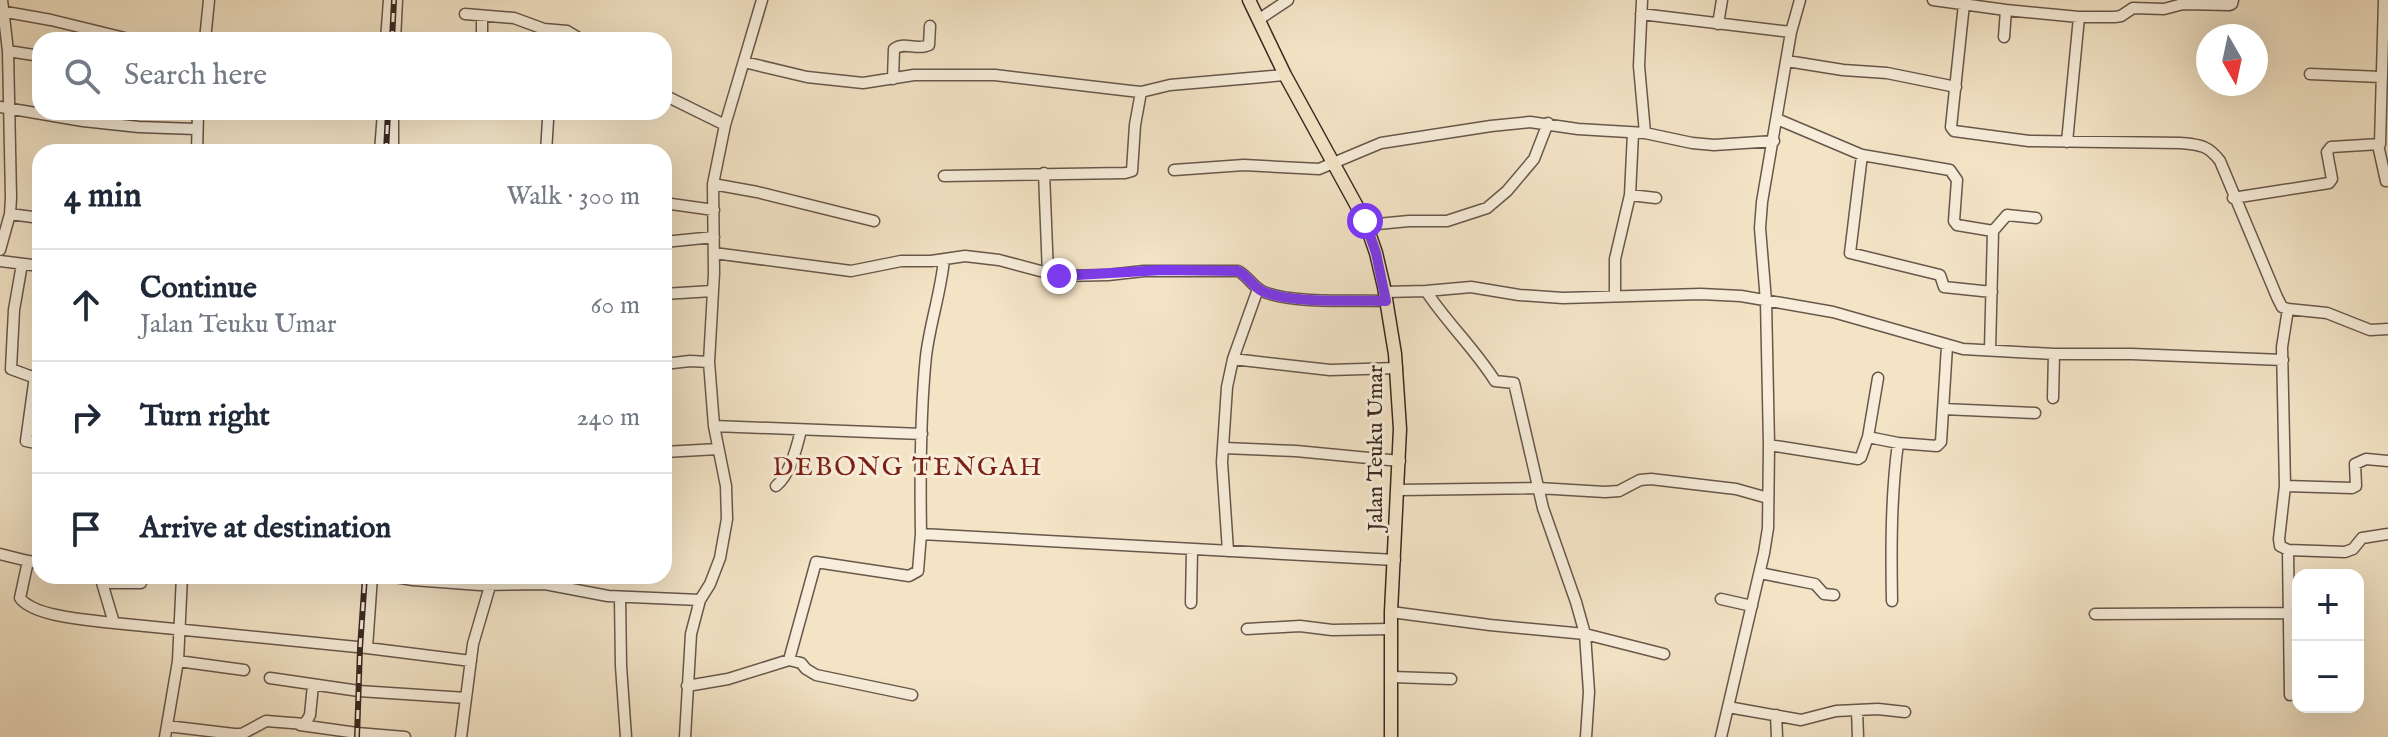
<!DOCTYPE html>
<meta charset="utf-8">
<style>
body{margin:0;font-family:"IM FELL English",serif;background:#f6f6f7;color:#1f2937}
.controls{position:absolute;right:24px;bottom:24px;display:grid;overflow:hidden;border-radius:16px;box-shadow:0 8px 32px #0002}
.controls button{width:72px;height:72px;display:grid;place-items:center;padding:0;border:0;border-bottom:2px solid #e0e1e3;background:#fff;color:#1f2937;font:40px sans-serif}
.compass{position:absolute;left:2196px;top:24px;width:72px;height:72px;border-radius:50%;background:#fff;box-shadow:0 8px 32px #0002;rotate:171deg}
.stop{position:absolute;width:24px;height:24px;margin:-18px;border:6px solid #7c3aed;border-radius:50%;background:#fff}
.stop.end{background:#7c3aed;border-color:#fff;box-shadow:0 2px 8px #0008}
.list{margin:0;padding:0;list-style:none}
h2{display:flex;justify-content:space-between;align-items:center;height:104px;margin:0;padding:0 32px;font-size:34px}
h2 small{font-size:26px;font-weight:400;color:#747a83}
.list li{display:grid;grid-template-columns:52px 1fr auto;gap:24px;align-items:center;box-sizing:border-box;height:112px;padding:0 32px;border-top:2px solid #e0e1e3}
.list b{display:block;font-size:30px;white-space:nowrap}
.list p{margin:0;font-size:26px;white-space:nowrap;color:#747a83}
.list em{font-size:26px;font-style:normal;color:#747a83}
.icon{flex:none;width:44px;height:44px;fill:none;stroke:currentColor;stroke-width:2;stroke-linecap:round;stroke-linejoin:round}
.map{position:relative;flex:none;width:2388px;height:737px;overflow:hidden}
.search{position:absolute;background:#fff;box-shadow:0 8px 32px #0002;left:32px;top:32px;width:640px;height:88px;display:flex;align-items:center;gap:20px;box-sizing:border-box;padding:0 28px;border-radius:24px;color:#747a83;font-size:30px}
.panel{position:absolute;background:#fff;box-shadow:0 8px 32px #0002;left:32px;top:144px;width:640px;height:440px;border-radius:24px}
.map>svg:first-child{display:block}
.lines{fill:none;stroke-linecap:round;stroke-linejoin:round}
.minor-casing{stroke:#68574b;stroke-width:13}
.major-casing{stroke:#3a2822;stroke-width:15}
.minor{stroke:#f7edda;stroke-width:10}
.major{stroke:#f3e4c6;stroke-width:12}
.rail-casing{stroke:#3a2822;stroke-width:6}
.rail{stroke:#f7edda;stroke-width:3;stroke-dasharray:9;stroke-linecap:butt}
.route{stroke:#7c3aed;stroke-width:10}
.labels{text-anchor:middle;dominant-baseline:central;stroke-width:6;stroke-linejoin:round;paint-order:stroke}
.street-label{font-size:22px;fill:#3a2822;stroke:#f7edda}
.quarter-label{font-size:26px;letter-spacing:2px;fill:#7a1f14;stroke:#f7edda}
</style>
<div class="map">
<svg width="2388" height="737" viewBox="0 0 2388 737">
<rect width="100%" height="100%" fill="#f3e4c6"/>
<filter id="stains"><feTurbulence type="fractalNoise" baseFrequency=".0025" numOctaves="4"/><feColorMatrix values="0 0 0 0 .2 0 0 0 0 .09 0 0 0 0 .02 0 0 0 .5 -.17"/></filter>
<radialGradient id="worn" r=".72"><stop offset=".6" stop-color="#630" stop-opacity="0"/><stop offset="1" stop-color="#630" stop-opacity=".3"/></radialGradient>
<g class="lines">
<defs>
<path id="minor" d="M1642 0 1639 66 1645 133
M1933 0 2006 10 2004 37
M1964 4 1951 127 1954 131 2029 141 2181 143C2200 145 2208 145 2220 161L2277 297 2282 307 2288 309
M2006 10 2079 17H2115L2121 16 2133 8 2164 9 2183 4 2229 5 2232 4 2233 0
M0 11 51 20 133 40
M465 14 514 18 544 29 567 31 582 40
M1641 14 1791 32
M1258 20 1288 0
M1718 24 1722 0
M205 40 209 0
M386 40 389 0
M395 40 397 0
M482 40V16
M8 51 40 56
M1787 61 1843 70 1887 73 1956 87
M744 62 807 77 863 83 914 75H995L1131 91 1141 92 1170 85 1285 75
M2310 74 2381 77
M893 79 894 49C905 41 917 51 929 45L930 26
M664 95 725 125
M0 107 83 121 139 127 196 129
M1777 119 1862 155 1950 170 1957 180 1954 221 1957 225 1993 231 1990 350
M2067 142 2079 17
M2378 145 2386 181H2388
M197 152 198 112
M380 152 383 112
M393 152V112
M546 152 548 120
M1862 155 1850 253 1940 275 1944 287 1992 292
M1174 170 1244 165 1319 169 1381 143 1491 126 1530 122 1578 129 1645 133 1692 143 1714 145 1774 141
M1044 173 1048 274
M944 176 1125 173 1132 171 1135 125 1141 92
M713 184 757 192 874 221
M1630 195 1656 198
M2233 198 2329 183 2332 179 2327 152 2331 147 2380 144 2384 0
M664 203 714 210
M10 214 40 218
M1367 225 1409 221H1447L1487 208 1507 191 1534 159 1548 123
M1993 231 2007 215 2036 218
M664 242 714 237
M0 250 10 214 11 198 8 51 2 0
M714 253 851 271 901 261H931L965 256 999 260 1059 276 1108 275 1144 271H1238C1248 276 1252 286 1262 291 1289 304 1354 300 1386 301
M944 259C941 292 930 323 926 356 920 415 920 475 921 534L1395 560
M0 261 40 266
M22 264 14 310 11 369 30 376H40
M1426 291C1447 323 1475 349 1495 381L1514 383 1543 508 1576 602 1585 634 1589 692 1586 737
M1385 292 1426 291 1471 287 1519 295 1563 298 1701 294 1741 296 1833 312 1963 349 2054 354H2132L2283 360
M664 294 712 291
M1615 296V259L1630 195 1633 133
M2388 329 2370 330 2327 313 2288 309 2282 347 2285 486 2279 539 2280 546 2288 550 2345 552 2353 549 2362 538 2388 534
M1233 359 1330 370 1397 368
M664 364 690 361 709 362
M35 376 26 441 40 444
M2053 398 2054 354
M1943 409 2035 413
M714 426 922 434
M1868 437 1878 378
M1769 445 1858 459 1861 457 1868 437 1898 443 1937 446 1941 442 1947 346
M1224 448 1296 451 1400 461
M664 452 718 449
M776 486C790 475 797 447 801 430
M2285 486 2352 488 2356 486 2355 464 2366 459 2388 461
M1399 490 1538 488 1605 492 1619 491 1640 480 1651 479 1736 489 1768 498
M2288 550 2290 695
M1228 551 1222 462 1227 387 1233 359 1258 289
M0 554 28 561 20 598C34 617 90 620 114 623L367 648 471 661
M28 561 40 563
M1760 573 1815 584 1824 594 1834 595
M100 576 114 623
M389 576 413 580 480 585 545 584 608 596 700 600
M103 583H141
M620 597 621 666 626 737
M1721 599 1752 606
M1892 601C1891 548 1891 495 1898 443
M1191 603 1192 549
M1391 612 1490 625 1585 634 1664 654
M2095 614 2289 613
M1247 629 1300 626 1332 630 1391 629
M367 648 372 576
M789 660 816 562 909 576 918 571 921 534
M178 661 244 670
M1392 677 1451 679
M270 678 359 691 466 698
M687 686 728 679 789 660 801 663 806 669 816 675 912 695
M1728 707 1801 720 1836 711 1878 709 1905 712
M1857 710 1858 737
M1776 715 1777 737
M300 725 357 733 405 737
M167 726 234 734H242L266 721 305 724 310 715 313 685
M165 737 178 661 182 576
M461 737 473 644 490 586
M685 737 691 634 700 600 710 584 720 558 727 519 726 486 714 426 709 362 714 273 713 184 725 125 762 0
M1721 737 1764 553 1768 528 1769 445 1766 301 1760 228 1762 202 1791 32 1800 0"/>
<path id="major" d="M1249 0 1285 75 1365 221 1376 253 1384 287 1395 354 1400 429 1391 612V737"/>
</defs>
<use href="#minor" class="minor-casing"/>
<use href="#major" class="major-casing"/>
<use href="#minor" class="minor"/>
<use href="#major" class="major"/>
<defs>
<path id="rail" d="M392 40 394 0
M386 152 388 112
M357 737 360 648 365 576"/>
</defs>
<use href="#rail" class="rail-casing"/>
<use href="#rail" class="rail"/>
</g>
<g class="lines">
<path class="route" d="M1059 276 1162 270 1238 271C1248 276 1252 286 1262 291 1289 304 1354 300 1386 301L1376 253 1365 221"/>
</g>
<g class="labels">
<g class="street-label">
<text transform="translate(1376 448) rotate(-90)">Jalan Teuku Umar</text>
</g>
<g class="quarter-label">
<text x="908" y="467">DEBONG TENGAH</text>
</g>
</g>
<rect width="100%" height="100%" filter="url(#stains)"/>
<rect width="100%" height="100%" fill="url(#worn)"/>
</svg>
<div class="controls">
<button>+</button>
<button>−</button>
</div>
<svg class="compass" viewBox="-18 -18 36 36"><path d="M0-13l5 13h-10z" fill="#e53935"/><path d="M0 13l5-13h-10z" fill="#747a83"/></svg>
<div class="stop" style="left:1365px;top:221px"></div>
<div class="stop end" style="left:1059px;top:276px"></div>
<div class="search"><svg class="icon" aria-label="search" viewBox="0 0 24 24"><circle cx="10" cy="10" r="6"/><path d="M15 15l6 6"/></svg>Search here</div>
<section class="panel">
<h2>4 min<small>Walk · 300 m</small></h2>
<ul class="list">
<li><svg class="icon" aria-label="ahead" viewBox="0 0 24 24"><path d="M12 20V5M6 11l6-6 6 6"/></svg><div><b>Continue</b><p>Jalan Teuku Umar</p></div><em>60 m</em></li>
<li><svg class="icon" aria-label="right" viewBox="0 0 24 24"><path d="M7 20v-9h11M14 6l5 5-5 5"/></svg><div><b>Turn right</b></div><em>240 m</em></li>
<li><svg class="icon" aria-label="arrive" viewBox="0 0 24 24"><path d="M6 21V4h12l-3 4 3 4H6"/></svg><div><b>Arrive at destination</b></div></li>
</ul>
</section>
</div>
